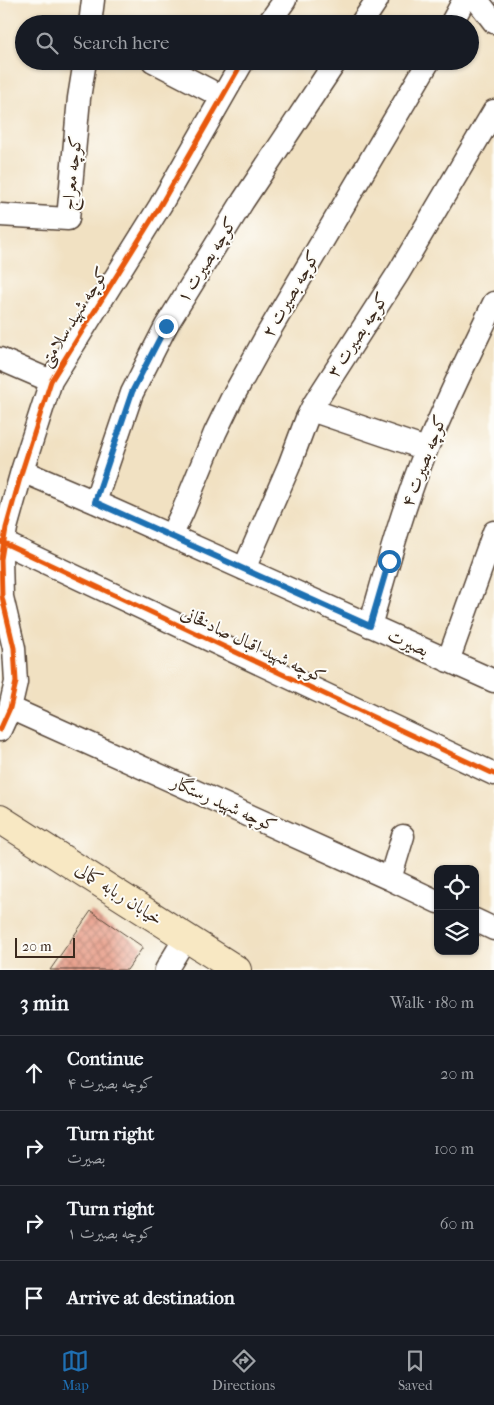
<!DOCTYPE html>
<meta charset="utf-8">
<style>
body{margin:0;font-family:"IM FELL French Canon",Amiri,serif;background:#20242c;color:#f1f3f6}
.controls{position:absolute;right:15px;bottom:15px;display:grid;overflow:hidden;border-radius:10px;box-shadow:0 1px 4px #0004}
.controls button{width:45px;height:45px;display:grid;place-items:center;padding:0;border:0;border-bottom:1px solid #363941;background:#171b24;color:#f1f3f6;font:25px sans-serif}
.scale{position:absolute;left:15px;bottom:12px;width:60px;box-sizing:border-box;padding-left:5px;border:2px solid #3b2a1e;border-top:0;font-size:14px;line-height:18px;white-space:nowrap;color:#3b2a1e;-webkit-text-stroke:4px #fdfcf7;paint-order:stroke}
.stop{position:absolute;width:15px;height:15px;margin:-11px;border:4px solid #1f6fb2;border-radius:50%;background:#fff}
.stop.end{background:#1f6fb2;border-color:#fff;box-shadow:0 1px 5px #0008}
.list{margin:0;padding:0;list-style:none}
h2{display:flex;justify-content:space-between;align-items:center;height:65px;margin:0;padding:0 20px;font-size:21px}
h2 small{font-size:16px;font-weight:400;color:#9ea1a6}
.list li{display:grid;grid-template-columns:32px 1fr auto;gap:15px;align-items:center;box-sizing:border-box;height:75px;padding:0 20px;border-top:1px solid #363941}
.list b{display:block;font-size:19px;white-space:nowrap}
.list p{margin:0;font-size:16px;white-space:nowrap;color:#9ea1a6}
.list em{font-size:16px;font-style:normal;color:#9ea1a6}
.icon{flex:none;width:28px;height:28px;fill:none;stroke:currentColor;stroke-width:2;stroke-linecap:round;stroke-linejoin:round}
.map{position:relative;flex:none;width:494px;height:970px;overflow:hidden}
.search{position:absolute;background:#171b24;box-shadow:0 1px 4px #0004;left:15px;right:15px;top:15px;height:55px;display:flex;align-items:center;gap:12px;box-sizing:border-box;padding:0 18px;border-radius:28px;color:#9ea1a6;font-size:19px}
.sheet{height:365px;background:#171b24}
nav{display:flex;justify-content:space-around;align-items:center;box-sizing:border-box;height:70px;border-top:1px solid #363941;background:#171b24;font-size:14px;color:#9ea1a6}
nav a{display:grid;justify-items:center;gap:2px}
nav .on{color:#1f6fb2}
.map>svg:first-child{display:block}
.building{fill:url(#building-cross-hatch)}
.lines{fill:none;stroke-linecap:round;stroke-linejoin:round}
.minor-casing{stroke:#564537;stroke-width:25}
.secondary-casing{stroke:#564537;stroke-width:30}
.minor{stroke:#fff;stroke-width:22}
.secondary{stroke:#f8e8c3;stroke-width:28}
.cycleway-casing{stroke:#fdfcf7;stroke-width:8}
.cycleway{stroke:#e8590c;stroke-width:5}
.route{stroke:#1f6fb2;stroke-width:6}
.labels{text-anchor:middle;dominant-baseline:central;stroke-width:4;stroke-linejoin:round;paint-order:stroke}
.street-label{font-size:18px;fill:#3b2a1e;stroke:#fdfcf7}
</style>
<div class="map">
<svg width="494" height="970" viewBox="0 0 494 970">
<defs>
<pattern id="building-cross-hatch" width="8" height="8" patternUnits="userSpaceOnUse" patternTransform="scale(1.25)"><rect width="8" height="8" fill="#e79984"/><path d="M0 0l8 8M0 8l8-8" fill="none" stroke="#bc7d6b"/></pattern>
</defs>
<rect width="100%" height="100%" fill="#fdfcf7"/>
<filter id="ink" filterUnits="userSpaceOnUse"><feTurbulence type="fractalNoise" baseFrequency=".02" numOctaves="2"/><feDisplacementMap in="SourceGraphic" scale="10" xChannelSelector="R" yChannelSelector="G"/><feConvolveMatrix kernelMatrix="1 2 1 2 8 2 1 2 1" color-interpolation-filters="sRGB"/></filter>
<filter id="wash" filterUnits="userSpaceOnUse"><feTurbulence type="fractalNoise" baseFrequency=".0096" numOctaves="4" result="noise"/><feDisplacementMap in="SourceGraphic" scale="20" xChannelSelector="R" yChannelSelector="G"/><feGaussianBlur stdDeviation="1.12" result="paint"/><feColorMatrix in="noise" values="0 0 0 0 0 0 0 0 0 0 0 0 0 0 0 0 0 1.4 0 .05"/><feComposite in="paint" operator="in"/></filter>
<g filter="url(#wash)">
<rect width="100%" height="100%" fill="#f1e1c2"/>
<g id="blocks">
<path class="building" d="M91 911 143 947 127 970H50Z"/>
</g>
</g>
<g filter="url(#ink)">
<use href="#blocks" fill-opacity="0" stroke="#564537" stroke-width="1"/>
<g class="lines">
<defs>
<path id="minor" d="M477 0 494 22
M90 24 93 0
M268 24 285 0
M361 24 377 0
M451 24 464 0
M153 61 209 90
M0 215 68 219 79 98 85 61
M0 359 51 381
M311 410 426 449
M22 471 95 502 494 681
M95 502 132 393 166 326 243 201 336 61
M171 536 183 511 215 433 231 400 268 333 429 61
M0 541 494 774
M244 569 289 466 307 418 314 404 399 272 494 111
M370 626C387 567 403 506 427 448 447 399 471 351 494 303
M448 661 494 532
M10 708 390 879 438 902
M0 730 10 708 16 682 14 648 2 597 1 559 6 528 22 471 51 381 160 206 243 61
M390 879 403 836
M475 920 494 929
M166 970 186 937"/>
<path id="secondary" d="M0 819 237 970"/>
</defs>
<use href="#minor" class="minor-casing"/>
<use href="#secondary" class="secondary-casing"/>
<use href="#minor" class="minor"/>
<use href="#secondary" class="secondary"/>
<defs>
<path id="cycleway" d="M0 541 494 774
M0 730 10 708 16 682 14 648 2 597 1 559 6 528 22 471 51 381 160 206 243 61"/>
</defs>
<use href="#cycleway" class="cycleway-casing"/>
<use href="#cycleway" class="cycleway"/>
</g>
</g>
<g class="lines" filter="url(#ink)">
<path class="route" d="M166 326 132 392 95 502 370 626 389 561"/>
</g>
<g class="labels">
<g class="street-label">
<text transform="translate(72 173) rotate(-84)">کوچه معراج</text>
<text transform="translate(207 260) rotate(-58)">کوچه بصیرت ۱</text>
<text transform="translate(291 294) rotate(-60)">کوچه بصیرت ۲</text>
<text transform="translate(74 317) rotate(-58)">کوچه شهید سلامتی</text>
<text transform="translate(358 335) rotate(-57)">کوچه بصیرت ۳</text>
<text transform="translate(424 461) rotate(-69)">کوچه بصیرت ۴</text>
<text transform="translate(408 643) rotate(24)">بصیرت</text>
<text transform="translate(253 645) rotate(25)">کوچه شهید اقبال صادقخانی</text>
<text transform="translate(224 804) rotate(24)">کوچه شهید رستگار</text>
<text transform="translate(119 894) rotate(33)">خیابان ربابه کمالی</text>
</g>
</g>
</svg>
<div class="controls">
<button><svg class="icon" aria-label="locate" viewBox="0 0 24 24"><circle cx="12" cy="12" r="6"/><path d="M12 2v4M12 18v4M2 12h4M18 12h4"/></svg></button>
<button><svg class="icon" aria-label="layers" viewBox="0 0 24 24"><path d="M12 4l9 5-9 5-9-5zM3 14l9 5 9-5"/></svg></button>
</div>
<div class="scale">20 m</div>
<div class="stop" style="left:389px;top:561px"></div>
<div class="stop end" style="left:166px;top:326px"></div>
<div class="search"><svg class="icon" aria-label="search" viewBox="0 0 24 24"><circle cx="10" cy="10" r="6"/><path d="M15 15l6 6"/></svg>Search here</div>
</div>
<section class="sheet">
<h2>3 min<small>Walk · 180 m</small></h2>
<ul class="list">
<li><svg class="icon" aria-label="ahead" viewBox="0 0 24 24"><path d="M12 20V5M6 11l6-6 6 6"/></svg><div><b>Continue</b><p>کوچه بصیرت ۴</p></div><em>20 m</em></li>
<li><svg class="icon" aria-label="right" viewBox="0 0 24 24"><path d="M7 20v-9h11M14 6l5 5-5 5"/></svg><div><b>Turn right</b><p>بصیرت</p></div><em>100 m</em></li>
<li><svg class="icon" aria-label="right" viewBox="0 0 24 24"><path d="M7 20v-9h11M14 6l5 5-5 5"/></svg><div><b>Turn right</b><p>کوچه بصیرت ۱</p></div><em>60 m</em></li>
<li><svg class="icon" aria-label="arrive" viewBox="0 0 24 24"><path d="M6 21V4h12l-3 4 3 4H6"/></svg><div><b>Arrive at destination</b></div></li>
</ul>
</section>
<nav>
<a class="on"><svg class="icon" aria-label="map" viewBox="0 0 24 24"><path d="M3 6l6-2 6 2 6-2v14l-6 2-6-2-6 2zM9 4v14M15 6v14"/></svg>Map</a>
<a><svg class="icon" aria-label="directions" viewBox="0 0 24 24"><path d="M12 3l9 9-9 9-9-9zM9 14v-3h6M13 9l2 2-2 2"/></svg>Directions</a>
<a><svg class="icon" aria-label="saved" viewBox="0 0 24 24"><path d="M7 4h10v16l-5-4-5 4z"/></svg>Saved</a>
</nav>
